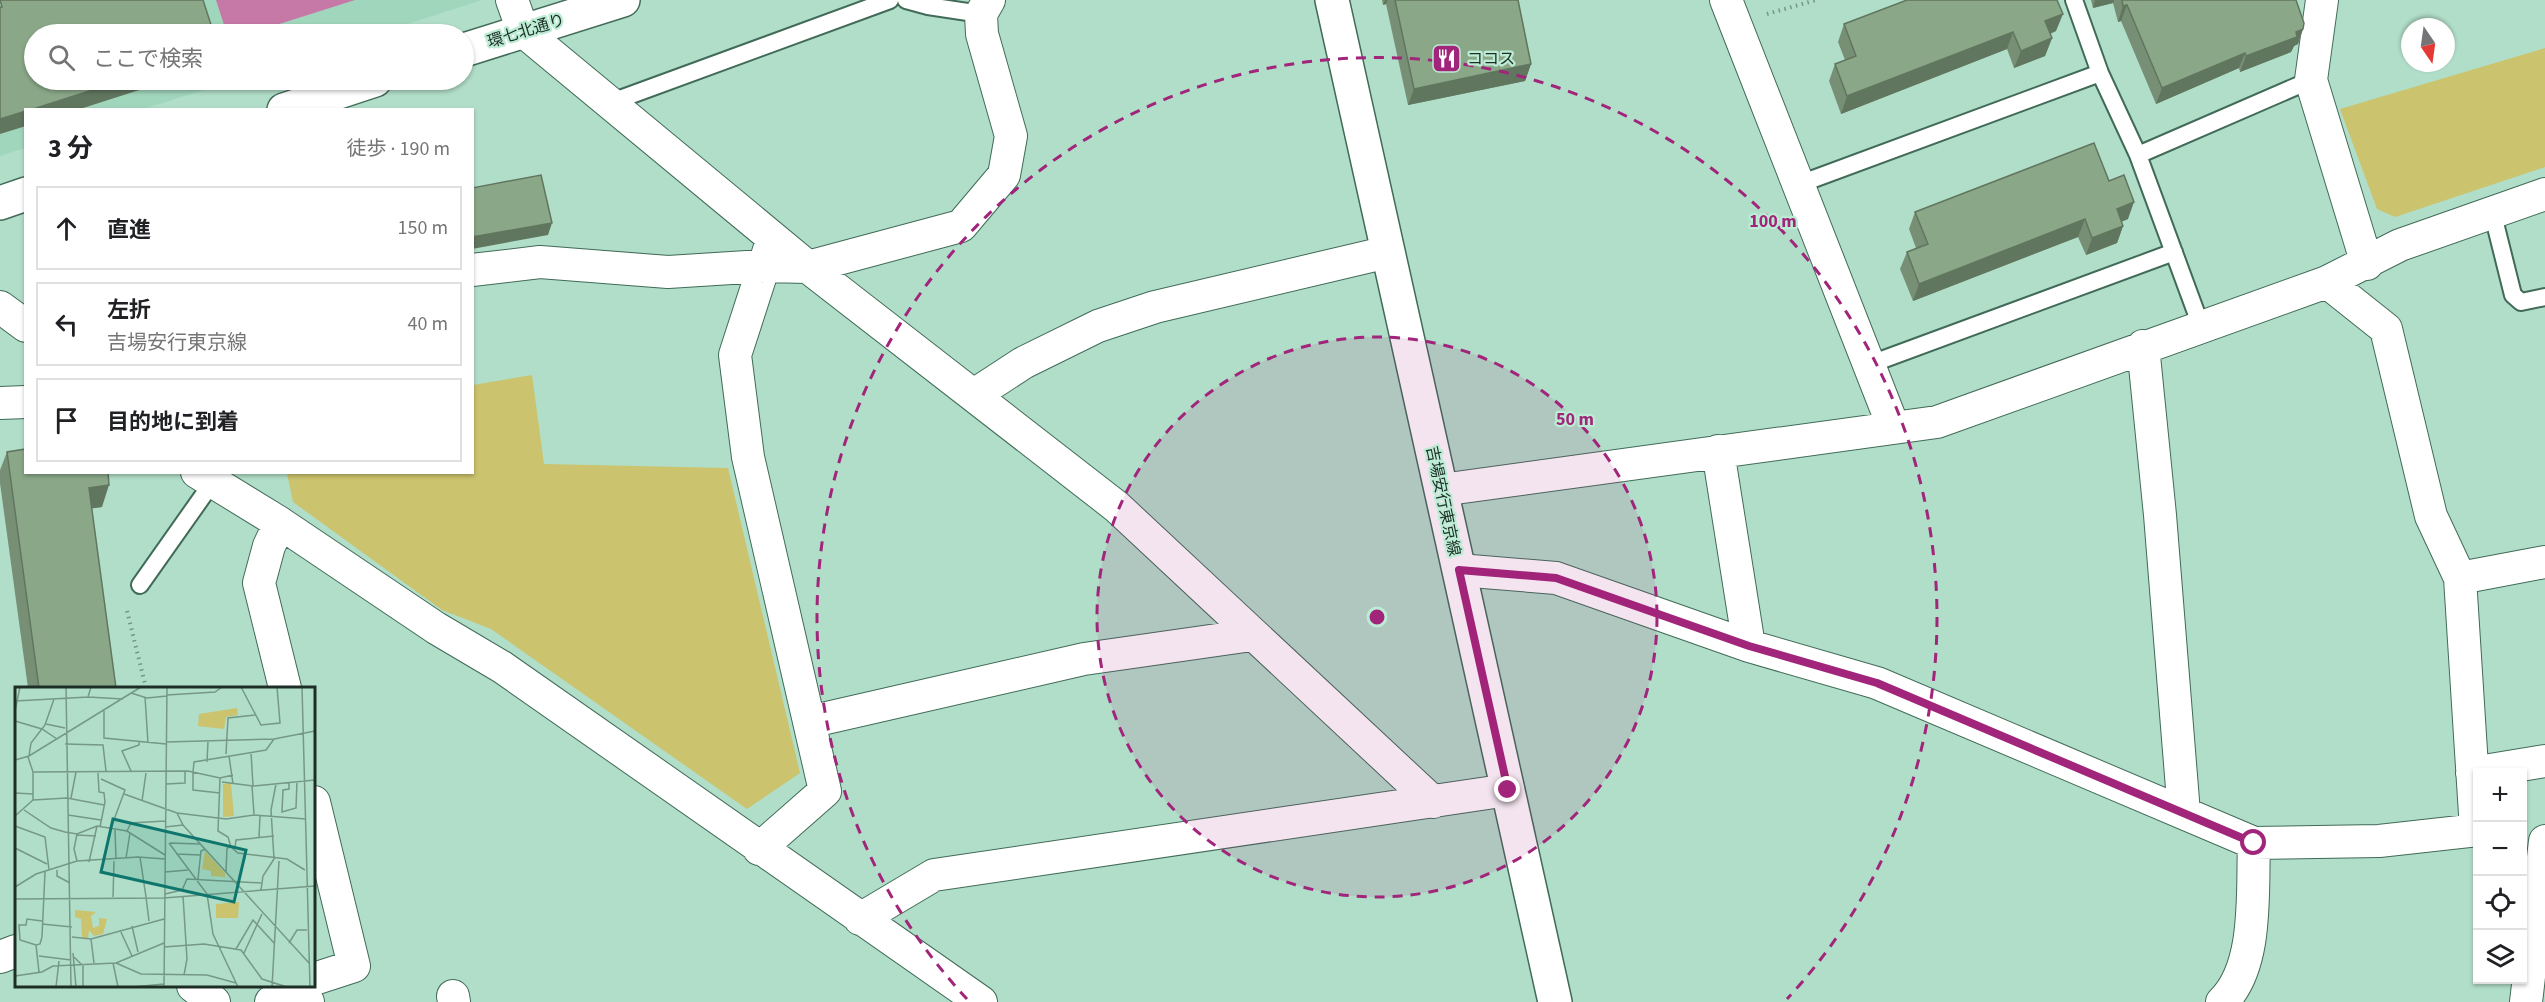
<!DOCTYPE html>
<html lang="ja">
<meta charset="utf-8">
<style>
body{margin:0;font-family:"Source Sans 3","Noto Sans JP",sans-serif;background:#f2f2f2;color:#202124}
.controls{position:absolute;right:18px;bottom:18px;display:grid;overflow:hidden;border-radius:0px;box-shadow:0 2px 4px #0004}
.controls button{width:54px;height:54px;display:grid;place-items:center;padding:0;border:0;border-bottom:2px solid #e0e0e0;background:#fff;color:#202124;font:30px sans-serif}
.compass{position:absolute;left:2401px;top:18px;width:54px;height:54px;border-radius:50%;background:#fff;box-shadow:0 2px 4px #0004;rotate:167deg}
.stop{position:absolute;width:18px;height:18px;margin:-14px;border:4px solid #a1257a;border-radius:50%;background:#fff}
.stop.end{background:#a1257a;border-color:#fff;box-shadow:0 2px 6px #0008}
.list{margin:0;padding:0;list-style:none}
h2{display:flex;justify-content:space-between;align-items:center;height:78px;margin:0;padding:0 24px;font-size:26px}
h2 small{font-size:20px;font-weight:400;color:#757577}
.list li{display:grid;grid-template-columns:39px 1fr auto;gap:18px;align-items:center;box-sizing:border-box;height:84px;margin:0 12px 12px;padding:0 12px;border:2px solid #e0e0e0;border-radius:0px}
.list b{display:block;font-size:22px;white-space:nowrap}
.list p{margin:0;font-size:20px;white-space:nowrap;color:#757577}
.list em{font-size:20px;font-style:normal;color:#757577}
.icon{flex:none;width:33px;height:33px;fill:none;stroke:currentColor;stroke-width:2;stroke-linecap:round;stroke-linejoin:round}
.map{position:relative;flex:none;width:2545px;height:1002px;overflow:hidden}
.search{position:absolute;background:#fff;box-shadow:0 2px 4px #0004;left:24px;top:24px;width:450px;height:66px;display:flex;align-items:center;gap:15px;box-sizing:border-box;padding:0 21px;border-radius:33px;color:#757577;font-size:22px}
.panel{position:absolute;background:#fff;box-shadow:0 2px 4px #0004;left:24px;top:108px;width:450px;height:366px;border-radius:0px}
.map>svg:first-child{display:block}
.built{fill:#a0d6bc}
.green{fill:#cbc36d}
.water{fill:#c679a7}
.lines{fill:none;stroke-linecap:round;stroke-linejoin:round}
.service-casing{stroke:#416b58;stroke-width:20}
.minor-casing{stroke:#416b58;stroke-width:34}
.tertiary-casing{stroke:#416b58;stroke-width:36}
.secondary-casing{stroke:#416b58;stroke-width:36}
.path{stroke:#759786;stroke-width:4;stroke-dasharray:1.5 4.5;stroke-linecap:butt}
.service{stroke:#fff;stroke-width:16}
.minor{stroke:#fff;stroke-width:32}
.tertiary{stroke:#fff;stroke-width:33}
.secondary{stroke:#fff;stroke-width:33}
.wall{fill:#779075}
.shaded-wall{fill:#61765f}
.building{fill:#8aa888;stroke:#61765f;stroke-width:1.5}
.route{stroke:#a1257a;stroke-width:8}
.ring{fill:none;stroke:#a1257a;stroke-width:3;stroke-dasharray:10 8}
.labels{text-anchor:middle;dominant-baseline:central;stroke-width:4.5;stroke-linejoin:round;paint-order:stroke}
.street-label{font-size:16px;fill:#1c2e26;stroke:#bdecd5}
.poi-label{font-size:16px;fill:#1c2e26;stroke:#bdecd5;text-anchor:start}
.inset-road{fill:none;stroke:#759887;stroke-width:1.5}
.view{fill:#0f766e;fill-opacity:0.15;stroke:#0f766e;stroke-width:3}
.inset-edge{fill:none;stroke:#1c2e26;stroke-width:3}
.centre{fill:#a1257a;stroke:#bdecd5;stroke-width:3}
.ring-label{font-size:18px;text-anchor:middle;font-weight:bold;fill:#a1257a;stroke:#bdecd5;stroke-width:4.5;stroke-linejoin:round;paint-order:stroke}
</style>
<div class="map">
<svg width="2545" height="1002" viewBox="0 0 2545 1002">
<rect width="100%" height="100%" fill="#b1dec8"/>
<path class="built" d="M0 0H482L376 34H34V80H236L143 109 26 110 25 148 0 156Z"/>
<path class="green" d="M2545 48V167L2395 217 2377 209 2340 109Z
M532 375 544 464 728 468 800 773 747 809 491 629 442 610 293 502 287 473 472 472 473 385Z"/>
<path class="water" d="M216 0H355L248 34H227Z"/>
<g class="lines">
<defs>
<path id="service" d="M906 0 928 6 981 14
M2074 0 2100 73 2138 155 2201 326
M609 103 890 0
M2138 155 2311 80
M1797 185 2100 73
M2492 211 2513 295 2521 302 2545 297
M1868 365 2174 252
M140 585 212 483"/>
<path id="minor" d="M512 0 523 31 808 267 1117 507 1433 802
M1726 0 1893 426
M2322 0 2311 80 2367 264
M472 270 540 262 668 272 763 266 808 267 961 226 1004 175 1011 136 982 34 981 14 989 0
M2327 282 2386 329 2431 516 2460 578 2476 830
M0 307 26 326
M2143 346 2160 515 2184 813
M974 395 1023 363 1098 326 1155 307 1388 252
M0 403 26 402
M1718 451 1749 646
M197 472 280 523 436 628 502 667 981 1002
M1441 490 1937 422 2327 282 2400 245 2545 194
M280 523 269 546 259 583 285 688
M1459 570 1556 578 1749 646 1877 683 2254 843 2379 841 2478 830
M2460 578 2545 562
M809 722 1084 659 1252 635
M2472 773 2545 761
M314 802 354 966 314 979
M759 849 825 791 748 457 735 355 770 247
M860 919 934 875 1508 790
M0 957 16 951
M193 986 214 1002
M453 996 454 1002
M271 1002 278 1001 295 989 308 1002
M2222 1002C2259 967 2252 890 2254 843
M2526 1002 2545 841"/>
<path id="tertiary" d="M464 50 623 0
M284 110 375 80
M0 203 26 194"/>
<path id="secondary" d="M1332 0 1555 1002"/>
</defs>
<use href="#service" class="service-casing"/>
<use href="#minor" class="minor-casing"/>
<use href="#tertiary" class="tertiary-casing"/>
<use href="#secondary" class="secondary-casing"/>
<path class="path" d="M1767 14 1816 0
M127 611 146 688"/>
<use href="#service" class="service"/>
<use href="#minor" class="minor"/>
<use href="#tertiary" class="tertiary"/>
<use href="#secondary" class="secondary"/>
</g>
<path class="wall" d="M1382 0H1518L1531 64 1525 81 1408 105 1386 4 1383 5Z
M2091 0H2296L2303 29 2298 44 2294 46 2291 52 2240 72 2239 68 2156 104 2121 21 2118 22 2113 3 2093 8Z
M1844 24 2056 31 2050 34 2052 38 2045 56 2014 68 2007 49 1841 114 1829 81 1835 64 1845 60 1838 42Z
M1915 212 2128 219 2121 222 2123 226 2117 243 2086 255 2078 237 1913 301 1900 269 1907 252 1916 248 1909 229Z
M7 452 102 507 91 508 116 688H28L0 483V470Z"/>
<path class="shaded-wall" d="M1385 0H1388L1386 4 1383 5Z
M2095 0H2114L2113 3 2093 8Z
M2127 5 2121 21 2118 22 2123 6Z
M2063 14 2056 31 2039 38 2045 21Z
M2303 29 2298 44 2294 46 2291 52 2240 72 2246 56Z
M2013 32 2007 49 1841 114 1847 96Z
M2052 38 2045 56 2014 68 2021 51Z
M2245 53 2239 68 2156 104 2162 88Z
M1531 64 1525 81 1408 105 1414 89Z
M124 80H162L161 83 77 110H30Z
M26 111V126L0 134V119Z
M2134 202 2128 219 2110 226 2117 209Z
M2085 219 2078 237 1913 301 1919 284Z
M552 223 548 235 472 249V237Z
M2123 226 2117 243 2086 255 2092 238Z
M109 485 102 507 81 510 89 488Z"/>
<path class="building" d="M0 0H203L214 34H34V80H124L30 110H26V111L0 119V7H2Z
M1395 0H1518L1531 64 1414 89Z
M1907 0H2057L2063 14 2045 21 2052 38 2021 51 2013 32 1847 96 1835 64 1856 56 1844 24Z
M2122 0H2296L2304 23 2303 29 2296 32 2297 37 2246 56 2245 53 2162 88 2127 5 2123 6Z
M2094 143 2109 181 2124 175 2134 202 2117 209 2123 226 2092 238 2085 219 1919 284 1907 252 1928 244 1915 212Z
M541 175 552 223 472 237V188Z
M26 449V472H108L109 485 89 488 116 688H39L7 452Z"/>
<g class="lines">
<path class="route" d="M1508 790 1459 570 1556 578 1749 646 1877 683 2254 843"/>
</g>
<circle cx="1377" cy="617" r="280" fill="#a1257a" fill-opacity=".12"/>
<g class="ring">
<circle cx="1377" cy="617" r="280"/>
<path d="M967 999A560 560 0 1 1 1787 999"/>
</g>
<defs>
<symbol id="restaurant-square" viewBox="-11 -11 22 22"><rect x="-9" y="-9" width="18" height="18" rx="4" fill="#a1257a" stroke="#bdecd5"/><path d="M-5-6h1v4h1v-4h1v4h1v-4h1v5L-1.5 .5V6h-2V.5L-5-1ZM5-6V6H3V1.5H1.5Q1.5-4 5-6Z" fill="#fff"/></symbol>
</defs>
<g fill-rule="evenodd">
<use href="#restaurant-square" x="1430" y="42" width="33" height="33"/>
</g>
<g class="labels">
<g class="street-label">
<text transform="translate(526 31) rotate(-17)">環七北通り</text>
<text transform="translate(1443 501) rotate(78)">吉場安行東京線</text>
</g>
<g class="poi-label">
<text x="1467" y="59">ココス</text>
</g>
</g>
<g transform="translate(15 687)">
<rect width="300" height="300" fill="#b1dec8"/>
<path d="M222 21 223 28 211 30 209 42 183 39 184 27ZM216 96 219 129 208 130V97ZM190 164 210 186V190L196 189V184L187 182ZM224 215 223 231H201V217ZM60 223 81 225 76 229 78 241 84 239V231L92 232 88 247 79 249 74 243 73 251 67 250 66 232 60 230Z" fill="#cbc36d"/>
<path class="inset-road" d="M51 0 56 300M226 0 246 38 265 36 262 0M287 0 295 300M116 6 132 11 152 9M152 8 200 5 207 0M73 10 108 12M130 10 133 56M0 14 73 10 76 0M89 23V51L151 57M0 24 5 0M0 34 27 42 42 52M31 37 50 41M151 55 259 52 300 44M50 57 88 58 91 84M236 65 238 99M211 67 213 31 240 28M14 69 16 56 30 38 39 12M214 69 218 97M0 73 14 69 126 0M192 75 193 54M116 84 107 64 124 58V54M18 85 173 84 205 91 218 88M178 85 179 75 251 63 259 52M178 85V103L205 106M83 86 84 105 89 106 90 115 85 140M205 91 203 144 213 150 216 160 223 166 272 172 290 183M86 92 110 103 96 141M207 95 238 99 300 93M274 96V102L268 103 267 125 281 121 282 94M151 97 170 96V84M237 99 239 127M0 106 18 107M109 107 162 126 211 132 239 128 291 132M56 111 61 85M18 113 52 111 89 118M127 114 131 86M9 123 36 141 50 145 62 147 82 139 112 144 150 168M162 126 168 138 294 276M53 128 86 133M0 129 18 113V85L13 70M0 139 30 150 34 183M150 140 168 138M100 142 101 172M112 144 116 136 150 134M62 148 81 149M244 150 245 129M154 156 192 207 198 247 223 300M155 156 185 157M220 160 221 153 259 149M0 161 32 177M161 167 186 168M125 170 131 210M111 171 115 146M62 174 59 162 62 147M74 175 82 139M42 183V189L55 196M150 185 173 183M211 185 212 161 216 160M183 192 186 164 190 162M0 200 21 187 62 174 123 170 150 172M246 203 248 189 259 172 256 123 261 97M150 207 167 203 172 192 246 196M168 209 172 272 169 288M98 210 99 174M131 210 134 234M0 212 149 211 300 199M27 237 57 240M117 239 123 265M105 243 117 269M57 250 76 252 149 232M76 252 79 276M274 256 282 243H292M21 258 5 253 4 238H11L12 232 27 234M149 260 189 257 226 263 247 292 272 300M221 262 238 233 259 256M58 266 61 300M229 266 247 227M24 269 56 273M59 270 68 279V300M98 276 103 300M101 276 126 287 192 288 221 296M24 285 21 258 25 257 27 250 30 185M0 289 27 285 38 279 101 276 149 256M41 300 44 274M118 300 149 297M149 300 152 0M257 300 264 174"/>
<path class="view" d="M98 132 231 163 219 215 86 185Z"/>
<rect width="300" height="300" class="inset-edge"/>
</g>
<circle cx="1377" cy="617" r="9" class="centre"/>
<g class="ring-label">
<text x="1773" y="227">100 m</text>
<text x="1575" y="425">50 m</text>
</g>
</svg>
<div class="controls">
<button>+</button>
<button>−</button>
<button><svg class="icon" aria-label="locate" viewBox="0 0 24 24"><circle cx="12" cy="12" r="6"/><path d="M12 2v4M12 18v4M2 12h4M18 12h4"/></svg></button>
<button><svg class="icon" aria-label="layers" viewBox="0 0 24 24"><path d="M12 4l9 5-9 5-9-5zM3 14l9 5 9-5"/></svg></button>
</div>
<svg class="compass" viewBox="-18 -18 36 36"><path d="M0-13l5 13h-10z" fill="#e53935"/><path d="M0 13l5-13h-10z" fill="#757577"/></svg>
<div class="stop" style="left:2254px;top:843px"></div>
<div class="stop end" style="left:1508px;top:790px"></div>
<div class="search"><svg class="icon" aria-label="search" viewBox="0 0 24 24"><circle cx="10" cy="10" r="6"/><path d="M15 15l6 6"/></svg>ここで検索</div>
<section class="panel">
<h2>3 分<small>徒歩 · 190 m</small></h2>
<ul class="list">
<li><svg class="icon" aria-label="ahead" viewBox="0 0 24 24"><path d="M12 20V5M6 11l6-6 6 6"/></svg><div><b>直進</b></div><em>150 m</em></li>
<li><svg class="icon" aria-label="left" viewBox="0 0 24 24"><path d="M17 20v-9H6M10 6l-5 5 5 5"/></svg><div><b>左折</b><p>吉場安行東京線</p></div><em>40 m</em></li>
<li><svg class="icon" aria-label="arrive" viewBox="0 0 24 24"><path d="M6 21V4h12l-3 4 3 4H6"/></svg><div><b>目的地に到着</b></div></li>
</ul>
</section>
</div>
